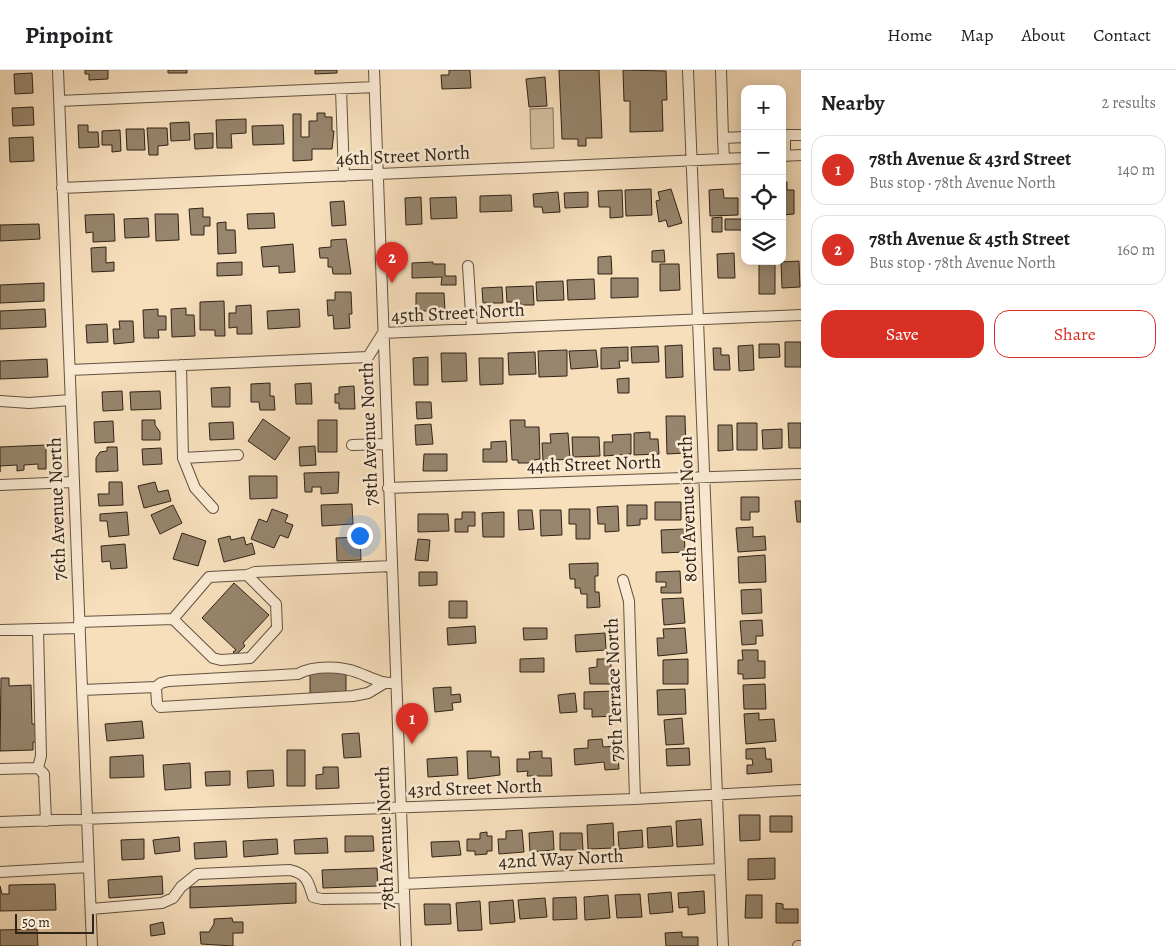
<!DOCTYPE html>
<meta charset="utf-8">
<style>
body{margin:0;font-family:Alegreya,serif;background:#f6f6f6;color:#202124}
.controls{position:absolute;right:15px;top:15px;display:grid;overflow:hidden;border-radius:10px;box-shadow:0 2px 12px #0003}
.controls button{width:45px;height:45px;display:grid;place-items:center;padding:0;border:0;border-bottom:1px solid #e0e0e0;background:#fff;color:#202124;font:25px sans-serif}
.scale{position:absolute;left:15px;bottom:12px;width:79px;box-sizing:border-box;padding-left:5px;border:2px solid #302317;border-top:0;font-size:14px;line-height:18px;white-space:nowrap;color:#302317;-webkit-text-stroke:4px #faead3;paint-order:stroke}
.you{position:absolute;left:359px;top:465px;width:18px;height:18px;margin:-12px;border:4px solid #fff;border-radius:50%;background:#1a73e8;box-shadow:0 0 0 8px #1a73e833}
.badge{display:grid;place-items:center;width:32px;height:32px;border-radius:50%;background:#d93025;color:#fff;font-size:16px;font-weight:700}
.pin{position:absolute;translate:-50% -41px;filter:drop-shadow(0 1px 2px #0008)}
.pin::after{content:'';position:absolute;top:26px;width:18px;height:15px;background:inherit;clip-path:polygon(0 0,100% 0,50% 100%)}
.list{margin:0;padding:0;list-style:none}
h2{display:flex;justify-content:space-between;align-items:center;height:65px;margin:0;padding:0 20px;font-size:21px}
h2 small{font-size:16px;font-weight:400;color:#757577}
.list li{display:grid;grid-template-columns:32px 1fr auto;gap:15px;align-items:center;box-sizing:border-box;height:70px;margin:0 10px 10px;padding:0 10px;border:1px solid #e0e0e0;border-radius:15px}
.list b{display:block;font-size:19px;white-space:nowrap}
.list p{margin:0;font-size:16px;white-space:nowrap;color:#757577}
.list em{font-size:16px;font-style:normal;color:#757577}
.actions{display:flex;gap:10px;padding:15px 20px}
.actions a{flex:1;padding:11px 0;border:1px solid #d93025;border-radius:15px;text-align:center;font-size:18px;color:#d93025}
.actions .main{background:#d93025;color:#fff}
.icon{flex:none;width:28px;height:28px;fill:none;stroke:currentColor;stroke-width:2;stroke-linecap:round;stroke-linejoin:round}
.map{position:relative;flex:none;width:801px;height:876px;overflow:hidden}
header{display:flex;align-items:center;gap:30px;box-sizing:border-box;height:70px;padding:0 25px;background:#fff;border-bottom:1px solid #e0e0e0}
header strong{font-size:24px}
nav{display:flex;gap:28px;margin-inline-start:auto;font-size:18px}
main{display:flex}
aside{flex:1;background:#fff}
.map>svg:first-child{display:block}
.green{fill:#d5bfa0;stroke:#82715c}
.building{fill:#97856d;stroke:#302317}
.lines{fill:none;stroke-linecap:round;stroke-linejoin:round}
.minor-casing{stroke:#625240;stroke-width:12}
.minor{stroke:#faead3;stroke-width:10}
.labels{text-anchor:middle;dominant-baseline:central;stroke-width:5;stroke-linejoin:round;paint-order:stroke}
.street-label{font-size:19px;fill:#302317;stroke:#faead3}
</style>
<header>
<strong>Pinpoint</strong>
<nav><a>Home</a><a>Map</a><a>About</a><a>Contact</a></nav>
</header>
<main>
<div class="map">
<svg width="801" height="876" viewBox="0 0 801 876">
<rect width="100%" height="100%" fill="#f7dfbc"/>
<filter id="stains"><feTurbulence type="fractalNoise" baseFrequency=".004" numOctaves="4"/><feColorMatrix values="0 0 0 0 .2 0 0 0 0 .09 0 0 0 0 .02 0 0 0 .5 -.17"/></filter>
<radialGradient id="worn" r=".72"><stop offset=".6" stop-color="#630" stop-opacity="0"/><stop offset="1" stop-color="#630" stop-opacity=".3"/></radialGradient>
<path class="green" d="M553 38 554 78 531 79 530 39Z"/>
<path class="building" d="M85 0H108V9L89 10V4H85Z
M168 0H187V3H168Z
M315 0H337V3L315 4Z
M449 0H470L471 18 442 19 441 5H449Z
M559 0H599L602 68H586V76H578V69H562Z
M623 0 666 1 667 30H662L663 61 630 62V31H624Z
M32 3 33 23 15 24 14 4Z
M545 7 547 36 529 37 526 9Z
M33 37 34 55 13 56 12 38Z
M317 43H325V47H332V61H334L332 79H312V90L293 91V44H301V67H309V51H317Z
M246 49V63L231 64 232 78H217L216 50Z
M189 52 190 70 171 71 170 53Z
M78 55H88V62H98L99 77 79 78Z
M283 55 284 74 253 75 252 56Z
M147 58H167L168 75 158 76V85H149Z
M126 59H144L145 80H127Z
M120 60 121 81 112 82V75H102V61Z
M213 63V78L195 79 194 64Z
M33 67 34 91 10 92 9 68Z
M782 112H787V120H794V144L782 145Z
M651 119 652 145 626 146 625 120Z
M671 119 682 153 668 157 666 150 659 152 656 131 660 130 658 122Z
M723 119 724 128H738V145L710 146 709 120Z
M622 120 623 147 610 148V137H599L598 121Z
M558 122 560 142 543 143 542 137H534L533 124Z
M588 122V137L565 138 564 123Z
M511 125 512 141 480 142V126Z
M421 127 422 154 406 155 405 128Z
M456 127 457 148 431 149 430 128Z
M344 131 346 155 332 156 330 132Z
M203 138V147H210V156H204V165H191L189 139Z
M274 143 275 158 248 159 247 144Z
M114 144 115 171 93 172V162L86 163 85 145Z
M155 144H178L179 170 156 171Z
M722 147V162H712V148Z
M148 148 149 167 125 168 124 149Z
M725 149H745V160H725Z
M226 152V160H235L236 183 218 184 217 153Z
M39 154 40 169 0 171V155Z
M346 169 351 204H333L332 197H328V188H320L319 178 331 177V170Z
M293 174 295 202 279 203V196L263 197 261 177Z
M106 177V193L114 192V201L92 202 91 178Z
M664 180 665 192H652V181Z
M734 183 735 208H718L717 184Z
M611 186 612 204H598V187Z
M799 191 800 217 782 218 781 192Z
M242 192V205L217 206V193Z
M433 192V194H445V206H456V215H441L442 207 412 208V193Z
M660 194H679L680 220 660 221Z
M759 194H775V224H759Z
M611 208H638V227L611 228Z
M594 209 595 229 568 230 567 210Z
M563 211 564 230 537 231 536 212Z
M44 213V231L0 233V215Z
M533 216 534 235H520V232H507L506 217Z
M502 217 503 233H483L482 218Z
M335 222H351L352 244H349L350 258 334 259 333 245 328 246 327 230H335Z
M416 223H444L445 241H416Z
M224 231 225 266H215V260H200V232Z
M251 235 252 264H237V257L229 258V243H236V236Z
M186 238V245H194L195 266 172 267 171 239Z
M45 239 46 257 0 259V241Z
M158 239V246H166V260H158L159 268H144L143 240Z
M299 239 300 257 268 259 267 241Z
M119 251H133L134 272 114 274 113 259H120Z
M107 254 108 272 87 273 86 255Z
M785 272H801V297H785Z
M759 274H779L780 287 759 288Z
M682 275 683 307 666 308 665 276Z
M753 275 754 300 739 301 738 276Z
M658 276 659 292 632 293 631 277Z
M628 277V291H619L620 298 601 299V278Z
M713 278H721V285H729L730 300H714Z
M567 280V306L539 307 538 281Z
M596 280 598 297 571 299 569 281Z
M535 282 536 304 509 305 508 283Z
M441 283H466L467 311 442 312Z
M428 287V315H414L413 288Z
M479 288H503V314L480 315Z
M47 289 48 307 0 309V291Z
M629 308V323H618L617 309Z
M270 313V326H274L275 340H260L259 332H251V314Z
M311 313 312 334H296L295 314Z
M354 316 355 339H339V333H335V324H339V317Z
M230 317V337H212L211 318Z
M122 321 123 340 103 341 102 322Z
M160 321 161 339 131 340 130 322Z
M416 332H431L432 348 417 349Z
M666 346H685L686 383 667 384Z
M263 349 290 368 275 390 248 371Z
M142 350H155V355L160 362V370H142Z
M318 350H337V382H318Z
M510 350H525V357H539L540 389 534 390V393H518V390H512Z
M113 351 114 372 95 373 94 352Z
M233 352 234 369 210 370 209 353Z
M737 353H757V380H737Z
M788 353H801V378H789Z
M431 354 433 374 416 375 415 355Z
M718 355H732L733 380 718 381Z
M782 359V378L763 379 762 360Z
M650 362V369H658L659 384 634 385V363Z
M568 363 570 389 543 391 542 373H551L550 364Z
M631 364V384L604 386V372H613L612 365Z
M572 367H599L600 386 573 387Z
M506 371 507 392H483V379H491V372Z
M46 375V399H38V394L24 395V400L17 401V395L0 396V402V377Z
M315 376 316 395 300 396 299 377Z
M107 377H117L118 401 96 402V388L100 382 107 381Z
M161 378 162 394 143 395 142 379Z
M424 384H447V401H423Z
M339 402 338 423 321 424V417H312V422H305L304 403Z
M249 406H277V428L250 429Z
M109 412H122L123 435 99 436 98 424H109Z
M155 412 158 422 168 420 171 431 144 438 138 416Z
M741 427H759V442H750V450H741Z
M795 431H801V452H797Z
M655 432H681V450H655Z
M352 434 353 454 322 456 321 435Z
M173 435 182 453 160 464 151 445Z
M627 435H647V449H640V455L627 456Z
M618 436 619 461 605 462V454H598L597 437Z
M272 439 288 445 285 452 293 455 288 468 280 465 274 478 251 469 259 449 267 452Z
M569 439H590V469H576V454H569Z
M518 440H532L534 459 519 460Z
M540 440H561L562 465 541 466Z
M127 442 129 465 109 467 107 451H100V444Z
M462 442H475V456H468V462H455V449H462Z
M504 442V467H483L482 443Z
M418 444H448L449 461 418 462Z
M753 457V467L765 466 766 480 738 482 736 458Z
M684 459 685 482 662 483 661 460Z
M182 463 206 471 198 496 173 489Z
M230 466 231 470 244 467 246 475 252 473 255 484 224 492 218 469Z
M360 467 361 490 337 491 336 468Z
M418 469 430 470 428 491 415 490Z
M125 474 127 498 111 499 110 491 102 492 101 476Z
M765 485 766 512 739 513 738 487Z
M598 493V506H595V522H599L600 537 587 538V524H581L580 518H575V509H570L569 494Z
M680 501 681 523H661V517H666V512H656V502Z
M419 502H437V515L419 516Z
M234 513 269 545 243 573 245 576 236 585 233 582 236 580 202 548Z
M761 519 762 543 742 544 741 520Z
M683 528 685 553 664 555 662 529Z
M449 531H467V548H449Z
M762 550 763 566H756V574L742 575 740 551Z
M475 556 476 573 448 575 447 558Z
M523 558H547V569L524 570Z
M685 558 687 583 658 586 657 568H664L663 559Z
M605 563 606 580 576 582 575 565Z
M742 580H758V591H765V608L743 609V604H738V590H743Z
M544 588V602H520V589Z
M597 589H611V614H590L589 598 597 597Z
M688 589V614H663V590Z
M346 600V625L310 626V601Z
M1 608H9V616L31 615 32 654H36V672H33V680L0 681Z
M765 614 766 639H744L743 615Z
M451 617V625L460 624 461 632 452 633 453 640 435 642 433 618Z
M685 619 686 644 658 645 657 620Z
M615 621 616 646 592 647V639H584V622Z
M575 623 577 642 560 643 558 625Z
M759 643V650L774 649 776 671 746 674 744 644Z
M682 648 684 674 666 675 664 650Z
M142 651 144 668 107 671 105 654Z
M359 663 361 687 344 688 342 664Z
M602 669 603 677 617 676 619 699 605 700 604 692 575 695 574 679 588 678V670Z
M689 678 690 695 667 696 666 679Z
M765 678 766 689H771L772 702 747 704V695H753L752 689H746V679Z
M287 680H305V716H287Z
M467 681H491V687H499L500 705 468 709Z
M542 681V688H551L552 706H527L528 701 517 702V689H530L529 682Z
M143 685 144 707 110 708V687Z
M457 687 458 705 428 707 427 689Z
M190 693 191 718 165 720 163 695Z
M323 697H338L339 718 316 719V705L323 704Z
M273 700 274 716 248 718 247 701Z
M230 701V715L206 716 205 702Z
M739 745H760V770L740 771Z
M770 746H792V762H770Z
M701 749 703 775 677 777 676 751Z
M613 753 614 778 588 779 587 755Z
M671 756 673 776 648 778 647 758Z
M522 760 524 782 499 784 498 769H506V761Z
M642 760 643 777 619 779 618 762Z
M553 761 554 780 530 782 529 763Z
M487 762V766H492V781H487V784L475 785V781H467V769H480V763Z
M560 763H582L583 780H560Z
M345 766H373L374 781 345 782Z
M179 767 180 781 155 784 153 770Z
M327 768 328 783 295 784 294 770Z
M144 769V789L122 790 121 770Z
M277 769 278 784 244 787 243 771Z
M226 771 227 787 195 789 194 773Z
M459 771 461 785 432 787 431 772Z
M775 788V809L748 810V789Z
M377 798 378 816 323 818 322 800Z
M162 806 163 824 109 828 108 810Z
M296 813V833L190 838V817Z
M55 814 56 840 0 841V816L2 824H9V815Z
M704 821 705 843 688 845V837L679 838 678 823Z
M671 822 673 842 650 844 648 824Z
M640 824 642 847 617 848 615 825Z
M608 825 610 848 585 850 584 827Z
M746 825H762V848H745Z
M576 827 577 849 553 850V828Z
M545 828 547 847 520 849 518 830Z
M513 830 515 852 490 854 489 832Z
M480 831 482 860 458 861 456 833Z
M776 833 783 834V839H798V853H776Z
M424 834H450L451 854 425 855Z
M232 848 233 852H243V863H233V876L201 874 200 862H209L214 854V849Z
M163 852 165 864 151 866 150 855Z
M37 859 38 876H0V860Z
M682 862V867H698V876H666L665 863Z"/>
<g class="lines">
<defs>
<path id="minor" d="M58 0 92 876
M374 0 406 876
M688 0 723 876
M721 0 723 68 745 67
M341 19 344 106
M59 31 375 17
M782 65H801
M785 65V86
M723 68 724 89
M782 86 801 85
M62 118 745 88
M468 196 472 259
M181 295 183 388 195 418 213 438
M70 300 368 287 383 263 801 245
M0 331 29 333 71 330
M352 375 387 374
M183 388 238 385
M0 415 74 412
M388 418 801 404
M247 505 255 502 392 496
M623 510 629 531 635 729
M79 552 173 549 213 588 221 590 250 588 277 558 276 534 247 505 209 507 173 549
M0 560 80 558
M383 614 368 623 353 626 160 637 157 633 156 617 161 613 169 611 298 604C314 595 342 596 359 603 372 608 381 614 396 613
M82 620 156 617
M38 698 41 686 38 559
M0 699 38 698 44 704 46 751
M0 752 635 729 801 720
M0 802 89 797
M404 814 720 799
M91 839 162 833 173 828 181 817 197 804 290 800C307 804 308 811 313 827L322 829 404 828
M798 876H801"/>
</defs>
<use href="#minor" class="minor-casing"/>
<use href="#minor" class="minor"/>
</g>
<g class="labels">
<g class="street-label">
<text transform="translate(403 86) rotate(-3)">46th Street North</text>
<text transform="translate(458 243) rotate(-3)">45th Street North</text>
<text transform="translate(369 364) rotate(-92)">78th Avenue North</text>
<text transform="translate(594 394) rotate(-2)">44th Street North</text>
<text transform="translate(57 439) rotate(-92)">76th Avenue North</text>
<text transform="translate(688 439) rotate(-92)">80th Avenue North</text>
<text transform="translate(614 620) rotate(-92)">79th Terrace North</text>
<text transform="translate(475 718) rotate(-2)">43rd Street North</text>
<text transform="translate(385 768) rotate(-92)">78th Avenue North</text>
<text transform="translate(561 789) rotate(-3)">42nd Way North</text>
</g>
</g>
<rect width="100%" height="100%" filter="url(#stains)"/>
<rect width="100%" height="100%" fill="url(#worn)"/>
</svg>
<div class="controls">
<button>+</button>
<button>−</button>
<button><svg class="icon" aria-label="locate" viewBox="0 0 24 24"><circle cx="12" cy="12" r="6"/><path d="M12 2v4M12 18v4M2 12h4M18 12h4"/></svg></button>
<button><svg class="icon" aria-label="layers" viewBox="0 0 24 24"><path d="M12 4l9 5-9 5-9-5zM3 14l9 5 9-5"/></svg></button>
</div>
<div class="scale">50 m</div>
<div class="you"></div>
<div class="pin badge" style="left:412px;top:674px">1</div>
<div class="pin badge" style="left:392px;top:213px">2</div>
</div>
<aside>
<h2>Nearby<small>2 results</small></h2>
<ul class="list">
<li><span class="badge">1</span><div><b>78th Avenue &amp; 43rd Street</b><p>Bus stop · 78th Avenue North</p></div><em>140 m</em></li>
<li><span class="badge">2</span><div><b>78th Avenue &amp; 45th Street</b><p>Bus stop · 78th Avenue North</p></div><em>160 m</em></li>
</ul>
<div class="actions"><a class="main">Save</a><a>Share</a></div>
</aside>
</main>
